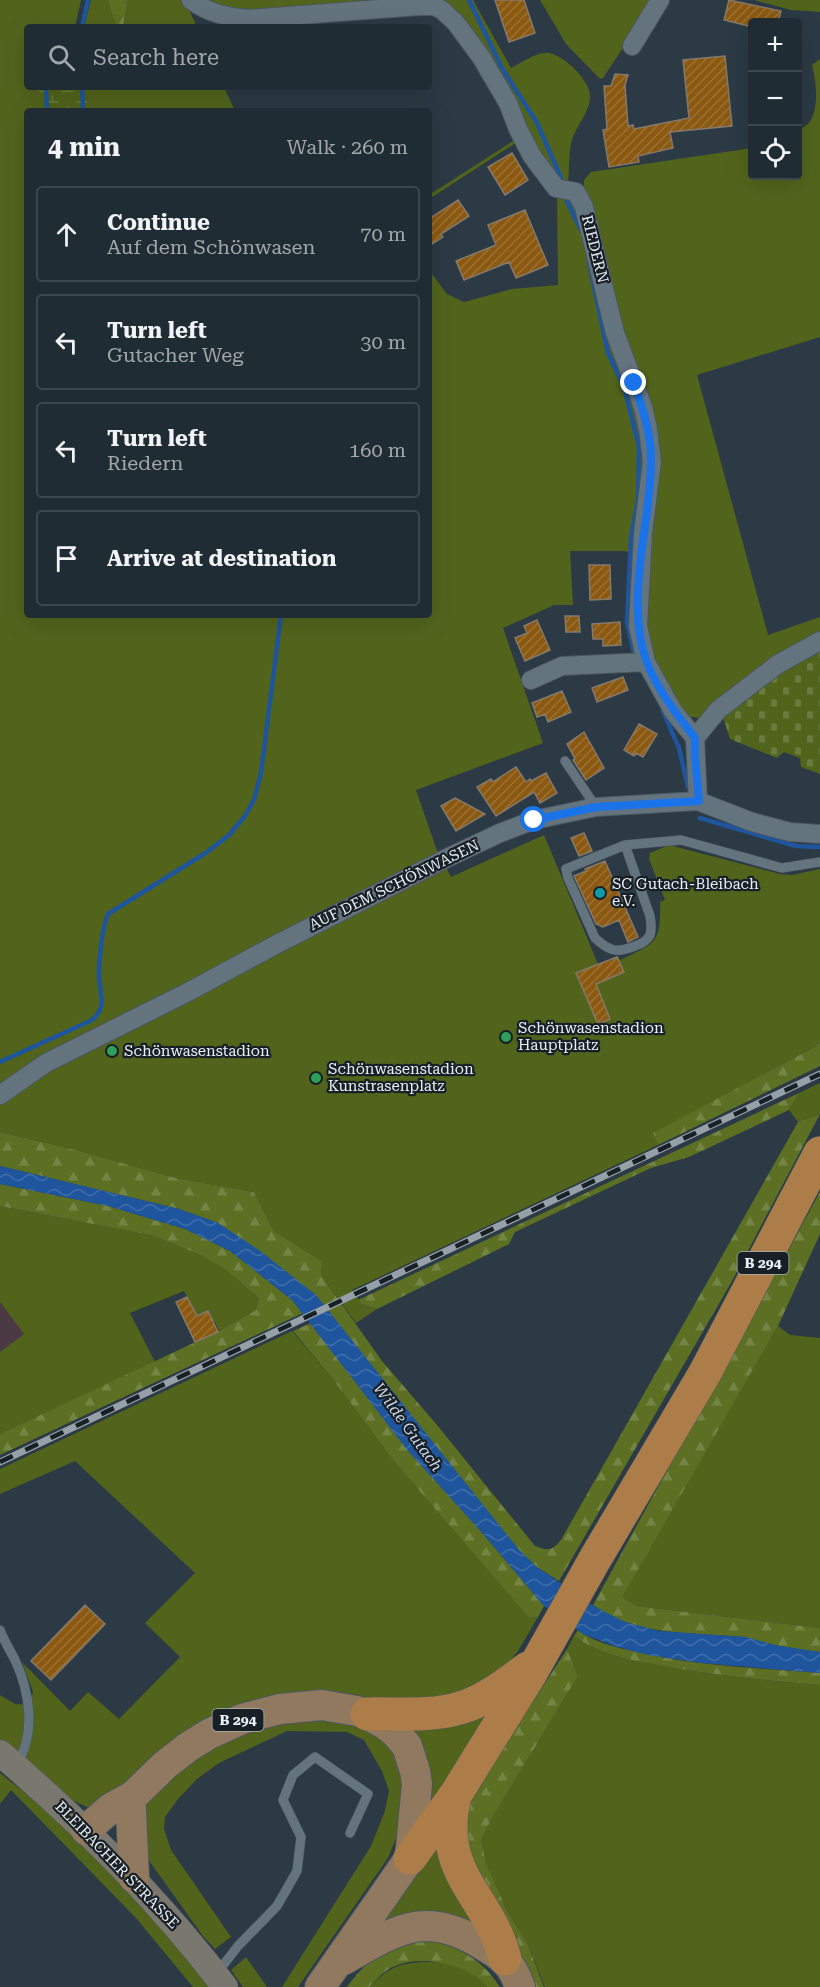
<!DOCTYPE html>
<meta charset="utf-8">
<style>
body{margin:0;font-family:"Roboto Serif",serif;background:#2d383f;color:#f1f3f6}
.controls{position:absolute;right:18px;top:18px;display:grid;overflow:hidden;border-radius:6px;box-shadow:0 6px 24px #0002}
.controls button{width:54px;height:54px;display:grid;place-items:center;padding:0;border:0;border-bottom:2px solid #3d484e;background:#202c33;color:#f1f3f6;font:30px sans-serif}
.stop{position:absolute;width:18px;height:18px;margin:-14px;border:4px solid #1a73e8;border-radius:50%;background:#fff}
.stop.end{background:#1a73e8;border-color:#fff;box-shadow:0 2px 6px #0008}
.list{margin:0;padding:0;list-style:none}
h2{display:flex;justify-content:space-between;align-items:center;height:78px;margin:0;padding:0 24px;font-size:26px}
h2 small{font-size:20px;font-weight:400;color:#a2a7ac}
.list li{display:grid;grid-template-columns:39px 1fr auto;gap:18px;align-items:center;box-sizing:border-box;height:96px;margin:0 12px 12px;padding:0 12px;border:2px solid #3d484e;border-radius:6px}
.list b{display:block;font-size:22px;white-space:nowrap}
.list p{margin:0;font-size:20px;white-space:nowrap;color:#a2a7ac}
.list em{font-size:20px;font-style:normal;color:#a2a7ac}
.icon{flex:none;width:33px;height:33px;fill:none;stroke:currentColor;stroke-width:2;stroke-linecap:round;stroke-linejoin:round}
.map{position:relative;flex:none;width:820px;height:1987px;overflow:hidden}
.search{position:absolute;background:#202c33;box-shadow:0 6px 24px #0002;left:24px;top:24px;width:408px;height:66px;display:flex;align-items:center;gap:15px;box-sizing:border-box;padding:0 21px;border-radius:6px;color:#a2a7ac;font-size:22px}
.panel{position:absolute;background:#202c33;box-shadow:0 6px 24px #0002;left:24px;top:108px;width:408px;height:510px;border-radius:6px}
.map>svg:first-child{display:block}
.industrial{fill:#4b3944}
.green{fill:#52641c}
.forest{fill:url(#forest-firs)}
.wetland{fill:url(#wetland-marsh)}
.cemetery{fill:url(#cemetery-stones)}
.water{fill:url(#water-waves)}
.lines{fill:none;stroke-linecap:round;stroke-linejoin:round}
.stream{stroke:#1e559c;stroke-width:4.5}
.building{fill:url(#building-hatch);stroke:#86796b;stroke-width:1.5}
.lane-casing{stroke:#4a575f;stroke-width:10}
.street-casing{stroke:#4a575f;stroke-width:20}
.secondary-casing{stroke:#4a575f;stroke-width:27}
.primary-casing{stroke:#4a575f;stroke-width:32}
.highway-casing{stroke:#4a575f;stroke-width:34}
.lane{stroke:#64747f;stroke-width:9}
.street{stroke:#64747f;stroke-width:18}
.secondary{stroke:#7a776f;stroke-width:26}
.primary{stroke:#90795f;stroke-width:30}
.highway{stroke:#ad7d49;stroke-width:33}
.rail-casing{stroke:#95a0a8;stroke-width:7}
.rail{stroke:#192025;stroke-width:4.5;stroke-dasharray:14;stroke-linecap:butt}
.route{stroke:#1a73e8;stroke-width:8}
.culture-dot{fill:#0f9aa8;stroke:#192025;stroke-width:2}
.leisure-dot{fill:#2e9e5b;stroke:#192025;stroke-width:2}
.labels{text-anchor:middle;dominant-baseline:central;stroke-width:4.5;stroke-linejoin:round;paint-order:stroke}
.shield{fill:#192025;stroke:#a9b2b7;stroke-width:1.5}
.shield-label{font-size:14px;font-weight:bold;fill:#e7f0f6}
.street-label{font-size:15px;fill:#e7f0f6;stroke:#192025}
.poi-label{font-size:15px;fill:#e7f0f6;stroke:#192025;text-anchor:start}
.water-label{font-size:16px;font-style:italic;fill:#cbd9ed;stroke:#192025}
</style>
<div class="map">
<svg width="820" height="1987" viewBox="0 0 820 1987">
<defs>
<pattern id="forest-firs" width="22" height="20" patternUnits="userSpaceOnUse" patternTransform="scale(1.5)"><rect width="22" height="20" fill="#5c6f23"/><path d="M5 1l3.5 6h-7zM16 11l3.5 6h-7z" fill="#738444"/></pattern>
<pattern id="wetland-marsh" width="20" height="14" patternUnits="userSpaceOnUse" patternTransform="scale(1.5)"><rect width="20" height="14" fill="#52641c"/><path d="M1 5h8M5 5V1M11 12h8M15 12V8" fill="none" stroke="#6b7a3e"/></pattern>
<pattern id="cemetery-stones" width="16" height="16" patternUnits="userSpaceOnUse" patternTransform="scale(1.5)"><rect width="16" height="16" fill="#52641c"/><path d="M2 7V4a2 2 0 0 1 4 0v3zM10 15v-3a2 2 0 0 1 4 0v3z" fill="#6b7a3e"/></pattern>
<pattern id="water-waves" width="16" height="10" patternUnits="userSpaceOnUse" patternTransform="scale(1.5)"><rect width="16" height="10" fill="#1e559c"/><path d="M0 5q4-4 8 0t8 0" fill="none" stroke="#3f6eaa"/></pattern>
<pattern id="building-hatch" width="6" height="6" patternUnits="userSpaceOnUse" patternTransform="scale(1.5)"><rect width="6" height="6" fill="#8b5911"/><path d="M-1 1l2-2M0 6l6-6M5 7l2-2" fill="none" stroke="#9b7134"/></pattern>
</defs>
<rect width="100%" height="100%" fill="#2b3a44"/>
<path class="industrial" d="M0 1302 24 1334 0 1352Z"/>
<path class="green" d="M0 0H81L75 27H27V87H39V111H27V615H429V270L447 294 464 302 512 289 558 285 557 195 584 189V180L591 172 752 148V176H798V129C820 126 818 88 812 65L820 59V337L697 375 768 635 820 617V648L699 718 686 716C677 700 664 684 657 667 641 631 647 593 649 555L623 551H570L573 605H554L503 628 543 743 416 790 436 848 451 877 544 835 598 964 618 956 620 960C656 943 661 943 660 902L665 900 649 859 650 853 669 845 780 874 792 875 820 869V1044L654 1133 658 1145 352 1290 362 1304 377 1309 356 1323 321 1275 322 1261 274 1231 254 1192 176 1178 76 1150 0 1132Z
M91 0H108L116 27H84Z
M128 0H473L511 68C521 63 538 51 549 53 565 56 592 82 590 98 589 113 576 126 572 140 568 153 570 168 568 181L564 184 527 142 514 144 429 199V195L513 141 505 115 467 46 438 17 422 12 260 24 186 3 197 27H123Z
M540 0H668L629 39 603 78 600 79 566 44Z
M754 0H820V12L791 10Z
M85 87H224L235 111H89Z
M820 1083V1114L798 1122 789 1110 799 1093Z
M0 1206 154 1236 198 1254 226 1270 259 1298 256 1310 219 1331 215 1322 197 1316 184 1291 130 1313 155 1362 0 1434V1352L24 1334 0 1302Z
M778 1326 790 1335 820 1338V1628L637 1606 621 1597Z
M292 1331 332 1378 392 1459 529 1618 538 1617 518 1651 503 1670 468 1698 304 1699 92 1808C57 1799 27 1764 0 1741V1695L15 1704 30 1705 33 1692 22 1662 70 1711 88 1692 119 1719 180 1657 145 1623 195 1573 75 1461 0 1494V1469Z
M574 1636C603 1657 640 1662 674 1668 722 1676 771 1681 820 1685V1987H545L527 1942 508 1913 487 1865 481 1841 491 1820 578 1676 567 1649Z
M501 1697 426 1815 393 1719Z
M267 1718 366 1719 409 1766 400 1828 388 1858 298 1987H282L371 1846 385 1811 389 1791 382 1771 364 1740 347 1732 287 1731 219 1763 197 1779 178 1799 165 1817 164 1829 171 1850 231 1937 215 1949 203 1936 150 1862 141 1843 138 1828 147 1795 164 1775Z
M0 1773C18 1788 37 1801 54 1816 110 1868 162 1926 208 1987H193L136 1918 11 1790 0 1804Z
M442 1826 482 1940 370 1941Z
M246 1957 267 1987H243L231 1970Z
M422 1962C430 1962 439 1961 446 1963 460 1966 479 1976 487 1987H369C388 1969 395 1964 422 1962Z"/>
<path class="forest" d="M108 0H128L123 27H116Z
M820 1044V1066L658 1145 653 1133Z
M799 1093 789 1110 689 1157 651 1168 515 1232 509 1244 377 1309 362 1304 358 1300Z
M820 1114 732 1281 559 1581 537 1567 519 1550 459 1477 394 1393 218 1223 179 1209 0 1166V1132L76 1150 176 1178 254 1192 274 1231 322 1261 321 1275 382 1361 437 1425 535 1546C548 1551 552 1551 561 1540L798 1122Z
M0 1184 108 1206 185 1229 230 1251 292 1300 303 1313 0 1455V1434L219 1331 256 1310 259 1298 226 1270 198 1254 154 1236 0 1206Z
M820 1192V1234L778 1326 622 1597 637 1606 820 1628V1652C805 1650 790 1648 775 1645 764 1643 754 1639 743 1637 692 1632 637 1637 593 1605Z
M311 1323 484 1535 544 1606 538 1617 529 1618 392 1459 332 1378 293 1331Z
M578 1630C593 1642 615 1647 633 1651 694 1666 758 1668 820 1673V1685C771 1681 722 1676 674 1668 640 1662 603 1657 574 1636Z
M567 1649 578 1676 491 1820 481 1841 487 1865 508 1913 527 1942 544 1987H524L475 1893 461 1822 481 1782Z
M428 1940C459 1947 482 1959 500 1987H487C467 1962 413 1952 386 1971 380 1975 374 1982 369 1987H347C359 1971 378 1949 398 1944 408 1941 418 1941 428 1940Z"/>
<path class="wetland" d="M39 87H85L89 111H39Z"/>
<path class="cemetery" d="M820 648V774L801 767 800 758 784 752 777 758 730 739 722 714 792 662Z"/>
<path class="water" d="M0 1166 179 1209 218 1223 259 1250 316 1295 519 1550 537 1567 597 1608 625 1622 659 1631 746 1637 774 1645 820 1652V1673L701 1663 648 1655 614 1646 583 1634 544 1606 484 1535 408 1451 292 1300 230 1251 185 1229 108 1206 0 1184Z"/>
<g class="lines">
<path class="stream" d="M469 0 502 68 537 123 562 180
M82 27 88 0
M46 87 47 111
M82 87 83 111
M565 197 581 230
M588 258 608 353 624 387 639 447 638 500 631 538 627 622 634 653
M663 711 679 748 688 787
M700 818 796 846 820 847
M0 1062 90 1021C109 1009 99 992 99 974 99 957 102 929 108 914L207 852 229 835 245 816 254 800 261 773 281 615"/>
</g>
<path class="building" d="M495 0H524L535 33 509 42Z
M729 0 781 11 778 22H753V27L724 20Z
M725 56 732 126 670 132 673 148 638 156 639 162 609 167 603 130 607 129 604 86H611L615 74 628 75 625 85 628 126 633 125 634 129 689 118 683 60Z
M512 153 528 180 505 195 488 167Z
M458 200 469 216 441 234 443 237 429 246V211L432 217Z
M525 210 548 265 516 278 509 262 464 280 456 261 496 245 488 225Z
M589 565H610L611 599 590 600Z
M565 616H579L580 632H566Z
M537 620 550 650 525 661 515 638 527 633 524 626Z
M620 622 621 645 603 646V639H593L592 624Z
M623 677 628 690 597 702 592 688Z
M562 691 571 712 548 722 545 714 537 717 532 703Z
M639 724 657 734 643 757 636 753 634 756 624 750Z
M584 732 604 768 586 780 573 760 575 759 567 744Z
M516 767 526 782 530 779 531 781 546 773 557 793 540 803 534 792 496 816 477 787 491 779 493 782Z
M455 798 485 814 456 831 441 806Z
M584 833 592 851 579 856 571 838Z
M605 861 638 937 628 942 619 920 603 927 596 924 574 876 586 871 585 869Z
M617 957 624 972 596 984 610 1019 598 1024 576 973Z
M187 1297 197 1316 208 1311 218 1332 195 1342 176 1302Z
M85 1605 105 1624 51 1680 31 1661Z"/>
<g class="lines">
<defs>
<path id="lane" d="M565 761 596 807
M625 845 650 916C651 922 652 929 650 935 647 941 641 944 635 946 617 953 610 952 595 938L568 878 566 869 625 845 681 840 782 868 820 862
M0 1630C4 1641 10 1650 15 1660 30 1692 36 1733 17 1764
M217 1973 238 1946 277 1906 297 1871 301 1837 283 1800 293 1775 315 1757 368 1794 350 1833"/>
<path id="street" d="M191 0C208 13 227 17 248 19L419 6H434L442 10 456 23 481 57 508 103 518 129 532 156 556 188 576 192 584 207 615 333 643 407 648 429 652 462 643 533 638 626 646 662 673 711 695 738
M632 46 660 0
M531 680 562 666 646 662
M698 801 695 738 718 710 778 664 820 641
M0 1095 46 1063 190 991 277 944 447 858 500 833 534 820 596 807 698 801 752 822 790 832 820 834"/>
<path id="secondary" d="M0 1753C83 1824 159 1900 225 1987"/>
<path id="primary" d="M131 1809 134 1878
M86 1830 111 1808 133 1796 165 1765 188 1747 209 1734 242 1719 280 1709 322 1705 357 1711 367 1714 386 1725 396 1733 407 1746 415 1771 417 1784 410 1858 320 1987
M343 1960C396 1931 423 1909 481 1944 502 1956 512 1963 520 1987"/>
<path id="highway" d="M367 1714C397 1713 430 1717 460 1708 485 1701 507 1683 528 1668
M455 1796C436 1875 489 1894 505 1959
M410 1858 456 1794 531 1673 595 1559 705 1373 820 1153"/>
</defs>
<use href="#lane" class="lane-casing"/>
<use href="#street" class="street-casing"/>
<use href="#secondary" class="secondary-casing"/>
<use href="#primary" class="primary-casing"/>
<use href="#highway" class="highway-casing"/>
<use href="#lane" class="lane"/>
<use href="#street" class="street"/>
<use href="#secondary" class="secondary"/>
<use href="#primary" class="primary"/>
<use href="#highway" class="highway"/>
<defs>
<path id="rail" d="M0 1462 820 1074"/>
</defs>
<use href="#rail" class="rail-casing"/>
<use href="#rail" class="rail"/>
</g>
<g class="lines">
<path class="route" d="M534 820 596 807 699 801 695 755V738C677 715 656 688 646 660 625 598 650 527 651 464 652 436 643 409 634 383"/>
</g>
<circle class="culture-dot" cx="600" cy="893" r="6"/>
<g class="leisure-dot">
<circle cx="506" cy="1037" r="6"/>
<circle cx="112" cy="1051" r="6"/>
<circle cx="316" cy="1078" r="6"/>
</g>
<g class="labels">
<g class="shield">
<rect x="737.5" y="1252" width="51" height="22" rx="4.5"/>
<rect x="212.5" y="1709" width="51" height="22" rx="4.5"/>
</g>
<g class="shield-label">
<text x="763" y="1263">B 294</text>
<text x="238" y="1720">B 294</text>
</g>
<g class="street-label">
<text transform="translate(595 249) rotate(76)">RIEDERN</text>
<text transform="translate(394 885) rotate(-26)">AUF DEM SCHÖNWASEN</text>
<text transform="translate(117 1865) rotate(46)">BLEIBACHER STRASSE</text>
</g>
<g class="poi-label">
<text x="612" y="884">SC Gutach-Bleibach<tspan x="612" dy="17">e.V.</tspan></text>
<text x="518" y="1028">Schönwasenstadion<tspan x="518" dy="17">Hauptplatz</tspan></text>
<text x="124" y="1051">Schönwasenstadion</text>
<text x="328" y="1069">Schönwasenstadion<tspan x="328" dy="17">Kunstrasenplatz</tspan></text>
</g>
<g class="water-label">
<text transform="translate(408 1427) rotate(54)">Wilde Gutach</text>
</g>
</g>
</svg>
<div class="controls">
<button>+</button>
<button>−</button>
<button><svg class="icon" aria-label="locate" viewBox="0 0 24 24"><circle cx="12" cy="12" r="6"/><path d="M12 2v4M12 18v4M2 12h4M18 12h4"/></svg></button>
</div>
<div class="stop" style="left:534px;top:820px"></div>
<div class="stop end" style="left:634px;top:383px"></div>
<div class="search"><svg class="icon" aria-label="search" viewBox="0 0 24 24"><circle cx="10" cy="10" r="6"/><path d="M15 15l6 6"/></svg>Search here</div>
<section class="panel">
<h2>4 min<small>Walk · 260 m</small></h2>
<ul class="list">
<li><svg class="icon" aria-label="ahead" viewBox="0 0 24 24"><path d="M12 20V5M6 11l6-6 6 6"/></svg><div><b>Continue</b><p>Auf dem Schönwasen</p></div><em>70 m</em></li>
<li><svg class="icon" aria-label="left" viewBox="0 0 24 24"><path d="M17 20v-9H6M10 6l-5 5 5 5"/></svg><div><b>Turn left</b><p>Gutacher Weg</p></div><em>30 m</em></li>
<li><svg class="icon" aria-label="left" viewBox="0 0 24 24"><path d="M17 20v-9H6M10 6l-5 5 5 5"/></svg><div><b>Turn left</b><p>Riedern</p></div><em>160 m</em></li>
<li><svg class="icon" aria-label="arrive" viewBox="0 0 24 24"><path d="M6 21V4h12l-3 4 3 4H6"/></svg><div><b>Arrive at destination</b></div></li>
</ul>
</section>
</div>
